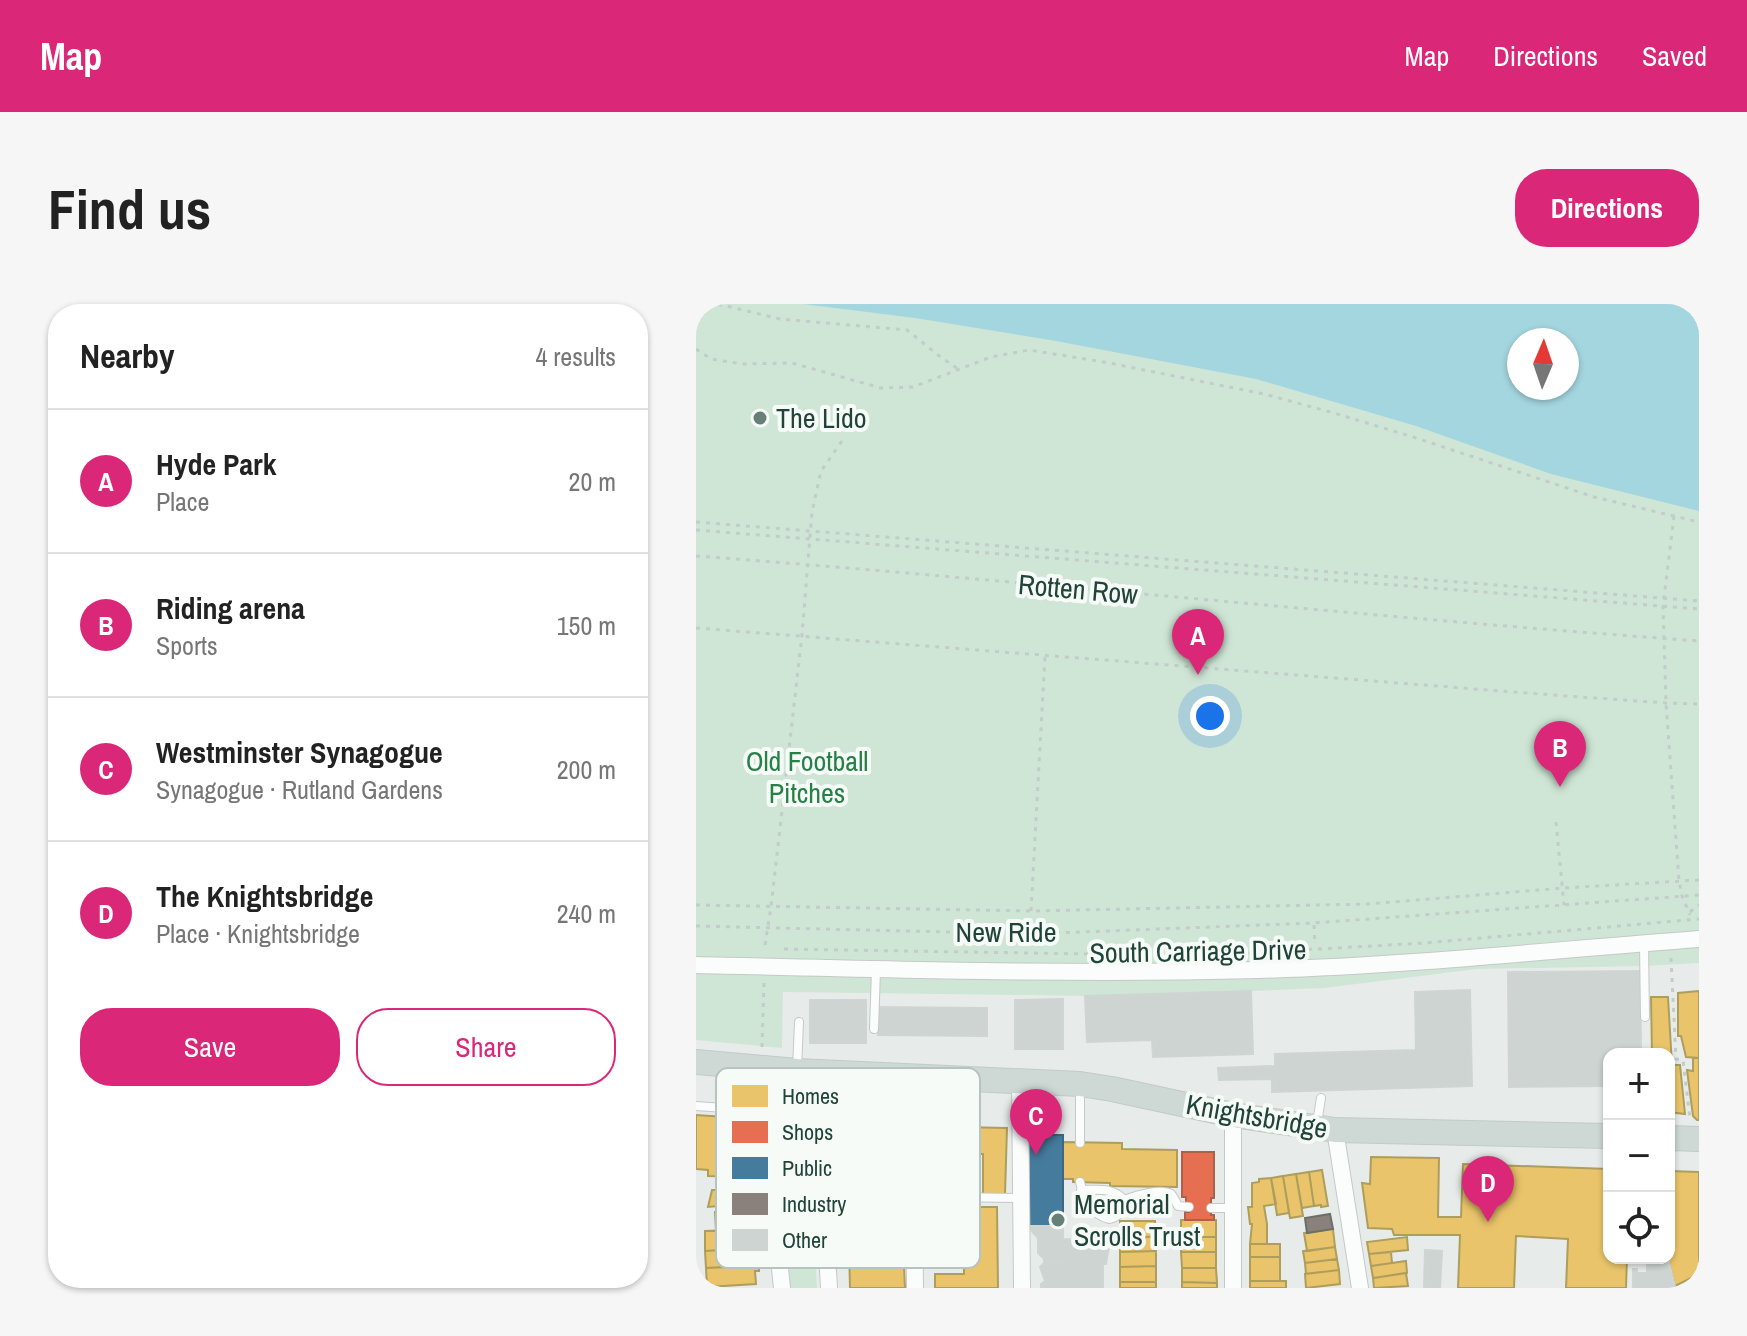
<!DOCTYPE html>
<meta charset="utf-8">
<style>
body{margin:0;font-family:"Archivo Narrow",sans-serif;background:#f6f6f6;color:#222}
.controls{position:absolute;right:24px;bottom:24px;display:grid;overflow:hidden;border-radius:16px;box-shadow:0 2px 6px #0004}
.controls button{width:72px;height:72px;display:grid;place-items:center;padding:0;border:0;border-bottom:2px solid #e0e0e0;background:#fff;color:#222;font:40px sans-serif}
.compass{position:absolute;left:811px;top:24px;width:72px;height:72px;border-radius:50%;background:#fff;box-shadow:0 2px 6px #0004;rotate:2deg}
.you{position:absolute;left:514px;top:412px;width:28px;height:28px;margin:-20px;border:6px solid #fff;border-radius:50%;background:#1a73e8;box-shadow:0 0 0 12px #1a73e833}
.badge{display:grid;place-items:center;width:52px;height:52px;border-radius:50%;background:#db2777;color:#fff;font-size:26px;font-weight:700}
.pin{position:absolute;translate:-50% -66px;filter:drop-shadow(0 2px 4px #0008)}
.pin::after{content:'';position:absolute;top:42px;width:28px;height:24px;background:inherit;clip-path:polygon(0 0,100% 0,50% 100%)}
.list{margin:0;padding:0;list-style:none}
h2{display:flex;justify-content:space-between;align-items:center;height:104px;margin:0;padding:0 32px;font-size:34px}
h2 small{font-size:26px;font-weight:400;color:#767676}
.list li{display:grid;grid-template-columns:52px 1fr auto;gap:24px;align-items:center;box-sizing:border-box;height:144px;padding:0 32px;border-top:2px solid #e0e0e0}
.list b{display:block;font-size:30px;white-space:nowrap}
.list p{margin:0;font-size:26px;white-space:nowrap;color:#767676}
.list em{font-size:26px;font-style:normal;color:#767676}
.actions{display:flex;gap:16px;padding:24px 32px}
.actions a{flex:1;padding:18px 0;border:2px solid #db2777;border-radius:32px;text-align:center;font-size:28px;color:#db2777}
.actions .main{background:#db2777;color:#fff}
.icon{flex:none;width:44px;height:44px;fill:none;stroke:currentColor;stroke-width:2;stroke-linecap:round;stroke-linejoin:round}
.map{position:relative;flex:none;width:1003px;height:984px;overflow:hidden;border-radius:32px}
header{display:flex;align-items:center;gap:48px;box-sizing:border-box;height:112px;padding:0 40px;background:#db2777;color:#fff}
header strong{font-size:38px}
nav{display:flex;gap:44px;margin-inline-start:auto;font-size:28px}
.intro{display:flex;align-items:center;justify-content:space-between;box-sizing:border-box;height:192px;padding:0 48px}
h1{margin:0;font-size:56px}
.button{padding:20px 36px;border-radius:32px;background:#db2777;color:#fff;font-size:28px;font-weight:700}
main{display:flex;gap:48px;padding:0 48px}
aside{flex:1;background:#fff;border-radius:32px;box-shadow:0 2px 6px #0004}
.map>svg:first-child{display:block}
.green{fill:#cfe6d6;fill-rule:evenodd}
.water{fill:#a4d6df;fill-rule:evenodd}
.homes{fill:#e9c46a;stroke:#ad9e5c;stroke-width:2;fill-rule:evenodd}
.shops{fill:#e76f51;stroke:#ac624a;stroke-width:2}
.public{fill:#457b9d;stroke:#3a6a7f;stroke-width:2}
.industry{fill:#8a817c;stroke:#6a6f68;stroke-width:2}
.building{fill:#cdd4d1;stroke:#cfd5d3;stroke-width:2}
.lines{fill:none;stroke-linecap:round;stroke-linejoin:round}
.lane-casing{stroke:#c4c9c7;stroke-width:10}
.street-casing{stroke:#c4c9c7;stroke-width:18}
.primary-casing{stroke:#c1cbc9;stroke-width:26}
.path{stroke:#c2ccca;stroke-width:3;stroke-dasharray:4 6;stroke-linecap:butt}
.lane{stroke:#fbfcfc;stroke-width:8}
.street{stroke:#fbfcfc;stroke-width:16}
.primary{stroke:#ced8d5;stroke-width:24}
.poi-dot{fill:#667f78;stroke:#f6fbf8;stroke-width:3}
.labels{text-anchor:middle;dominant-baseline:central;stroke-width:8;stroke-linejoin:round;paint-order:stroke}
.poi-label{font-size:28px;fill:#21443a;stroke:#f6fbf8;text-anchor:start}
.street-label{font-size:28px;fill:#21443a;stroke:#f6fbf8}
.park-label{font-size:28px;fill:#268048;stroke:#f6fbf8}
.key{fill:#f6fbf8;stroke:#b6c4bf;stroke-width:2}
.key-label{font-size:22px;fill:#21443a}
</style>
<header>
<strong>Map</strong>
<nav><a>Map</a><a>Directions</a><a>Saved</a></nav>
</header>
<div class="intro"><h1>Find us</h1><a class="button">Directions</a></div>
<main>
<aside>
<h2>Nearby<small>4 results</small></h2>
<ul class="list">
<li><span class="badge">A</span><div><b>Hyde Park</b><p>Place</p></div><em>20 m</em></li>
<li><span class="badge">B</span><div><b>Riding arena</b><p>Sports</p></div><em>150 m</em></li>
<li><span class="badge">C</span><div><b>Westminster Synagogue</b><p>Synagogue · Rutland Gardens</p></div><em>200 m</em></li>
<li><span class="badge">D</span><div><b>The Knightsbridge</b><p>Place · Knightsbridge</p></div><em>240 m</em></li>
</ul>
<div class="actions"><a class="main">Save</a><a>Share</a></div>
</aside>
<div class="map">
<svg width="1003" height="984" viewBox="0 0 1003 984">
<rect width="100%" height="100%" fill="#e7ecea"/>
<path class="green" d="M0 0H1003V659L948 662 781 665 628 684 555 687 389 692 87 688 86 744 0 736ZM823 36H871V84H823Z
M75 785 121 788 115 867 121 984H95L93 980Z"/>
<path class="water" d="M107 0H1003V207L855 170 720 122 560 75 360 37 219 14ZM823 36H871V84H823Z"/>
<path class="homes" d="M1003 687V754L990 753 985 732H982V689Z
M955 693H972L976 761H984L989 810 973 808V750H956Z
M997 754H1003V816H1001L997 812 991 766 997 767Z
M0 811 45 814V873L12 872V866L0 865Z
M216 822 311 824 309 890H287V850H277V885H256L257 852H250V870L231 886H221V871H217L218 861H223V858H215Z
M367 838 426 839V845L481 846V883L414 882V879L377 878V875H367Z
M675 853 743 854 742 913H765L767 860 913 865V954H931L930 984H870L872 935 820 932 818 984H762L764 931H698L696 925 672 924 666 879 674 880Z
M626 866 632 902 625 903V901L618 902 613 868Z
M973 867 1003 868V970L979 982 972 954Z
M613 868 618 902 606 904 600 870Z
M600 870 607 912 594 914 587 872Z
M587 872 593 909 581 911 575 874Z
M575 874 580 900 568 902 571 920V940H554L556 920H554L552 903H556V879L563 878V875Z
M16 886H56V892H52L53 906 24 907 23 902 12 903Z
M238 903H301L302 984H239V970H268V955H239ZM247 928H272V938H247Z
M57 906 58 912H54L55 925 20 927 19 908Z
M485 916H520V933H485Z
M424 917H459V933L424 932Z
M59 925 60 931 56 932V944L9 947V927Z
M637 925 639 943 611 947 608 929Z
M424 932 459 933 460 947 424 948Z
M485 933H520V948H485Z
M711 933 712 946 673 950 671 938Z
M207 940 209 984H154L153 943Z
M554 940H584V953H554Z
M639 943 641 955 609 959 607 947Z
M61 944 62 949 57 950 58 962 10 964 9 947Z
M460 947V962L424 963V948Z
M485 948H520V964H486Z
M695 948 696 959 675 962 673 950Z
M554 953H584V977H554Z
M641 955 643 966 610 970 609 959Z
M710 957 711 969 677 974 675 962Z
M63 961V967H59L60 980 11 983 10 964Z
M460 962V978H424V963Z
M486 964H520L521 979 486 978Z
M643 966 644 980 610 984 609 970Z
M710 969 712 982 678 984 677 974Z
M554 977H590V984H554Z
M424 978H460V984H424Z
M486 978 521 979V984H486Z"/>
<path class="shops" d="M486 848H518V894H515V911H518V916H489V908H493V900H490V893H486Z"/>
<path class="public" d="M331 831H367V922H331Z"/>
<path class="industry" d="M634 910 637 925 611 929 609 914Z"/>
<path class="building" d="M944 667 945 750H913V782L813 783 812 668Z
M774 686 776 782 576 788V775L523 776 522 764 579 762V750L720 746 719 688Z
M555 687 557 750 457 753 456 736 391 738 389 692Z
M367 695V745H319V696Z
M114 696H170V739H114Z
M182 703 291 704V732L182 731Z
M331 922H367V935L414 936 410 960 348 959V955L342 949V934Z
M729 946 746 947 744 984H728Z
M951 954H972L979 982 972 984H937V965H941V969H951Z
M348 959 407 960V984H345V980L349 977 344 963Z"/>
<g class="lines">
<defs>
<path id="lane" d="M948 640 949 713
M178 725 180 666
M101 765 103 718
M384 781V839
M137 798 209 802 211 775
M0 802 71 807
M621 819 625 794
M384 878C388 896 395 910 413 915 424 913 426 906 428 896 417 883 401 886 385 886
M248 893 324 894
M428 896C438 892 465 884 475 890 478 893 480 898 482 902L493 903
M515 904H536"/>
<path id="street" d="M0 661C187 665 375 671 562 666 710 662 856 646 1003 635
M73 765 71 807 72 848 86 984
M324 777 326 984
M639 826 664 984
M218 899 219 984
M133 984 126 859 129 833 137 798 140 769
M537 984V811
M998 984H999"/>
<path id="primary" d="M0 758 101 767 384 780 416 785 537 811 639 826 913 832
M973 834 1003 835"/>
</defs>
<use href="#lane" class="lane-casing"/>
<use href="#street" class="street-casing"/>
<use href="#primary" class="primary-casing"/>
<path class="path" d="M22 0 84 15 211 26 242 51 262 65
M0 45 15 55 46 60 96 59 185 84 217 83 295 53 333 46 408 58 568 90 638 109 717 133 898 193 1003 218
M978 212 967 302 970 399 983 577 986 592 994 611
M0 218 1003 297
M0 226 1003 305
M0 252C335 277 668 313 1003 337
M0 324 843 390 970 399 1003 400
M860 518 868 601
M0 601 335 607 672 600 867 584 1003 576
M335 607 349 352
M994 608 1003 601
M618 621 619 641
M0 622 334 630 617 619 1003 591
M69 641 75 603 106 331 116 208 125 167 146 137
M88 645 392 650
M552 649 728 639 1003 615
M975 654 980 755 987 756 994 815
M66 743 68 678
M142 892 202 897"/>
<use href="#lane" class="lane"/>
<use href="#street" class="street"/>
<use href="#primary" class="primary"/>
</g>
<g class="poi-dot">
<circle cx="64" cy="114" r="8"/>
<circle cx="362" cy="916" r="8"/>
</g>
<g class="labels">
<g class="poi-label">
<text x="80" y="114">The Lido</text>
<text x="378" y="900">Memorial<tspan x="378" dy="32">Scrolls Trust</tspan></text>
</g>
<g class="street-label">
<text transform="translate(382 285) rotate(5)">Rotten Row</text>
<text x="310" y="628">New Ride</text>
<text transform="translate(502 647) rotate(-1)">South Carriage Drive</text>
<text transform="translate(561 812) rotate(10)">Knightsbridge</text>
</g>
<g class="park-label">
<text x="111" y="457">Old Football<tspan x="111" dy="32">Pitches</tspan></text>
</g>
</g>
<rect x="20" y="764" width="264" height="200" rx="12" class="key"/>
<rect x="36" y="781" width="36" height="22" fill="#e9c46a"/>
<rect x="36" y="817" width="36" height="22" fill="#e76f51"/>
<rect x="36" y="853" width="36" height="22" fill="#457b9d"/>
<rect x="36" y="889" width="36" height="22" fill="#8a817c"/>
<rect x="36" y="925" width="36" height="22" fill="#cdd4d1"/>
<g class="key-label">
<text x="86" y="800">Homes</text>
<text x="86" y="836">Shops</text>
<text x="86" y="872">Public</text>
<text x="86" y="908">Industry</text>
<text x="86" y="944">Other</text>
</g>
</svg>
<div class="controls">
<button>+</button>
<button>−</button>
<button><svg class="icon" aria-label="locate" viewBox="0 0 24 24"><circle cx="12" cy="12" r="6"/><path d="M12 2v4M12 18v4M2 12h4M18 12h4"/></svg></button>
</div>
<svg class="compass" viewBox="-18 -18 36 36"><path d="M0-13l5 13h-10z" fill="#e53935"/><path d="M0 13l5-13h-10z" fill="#767676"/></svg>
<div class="you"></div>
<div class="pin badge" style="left:502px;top:371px">A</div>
<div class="pin badge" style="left:864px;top:483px">B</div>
<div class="pin badge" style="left:340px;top:851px">C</div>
<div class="pin badge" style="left:792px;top:918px">D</div>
</div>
</main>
